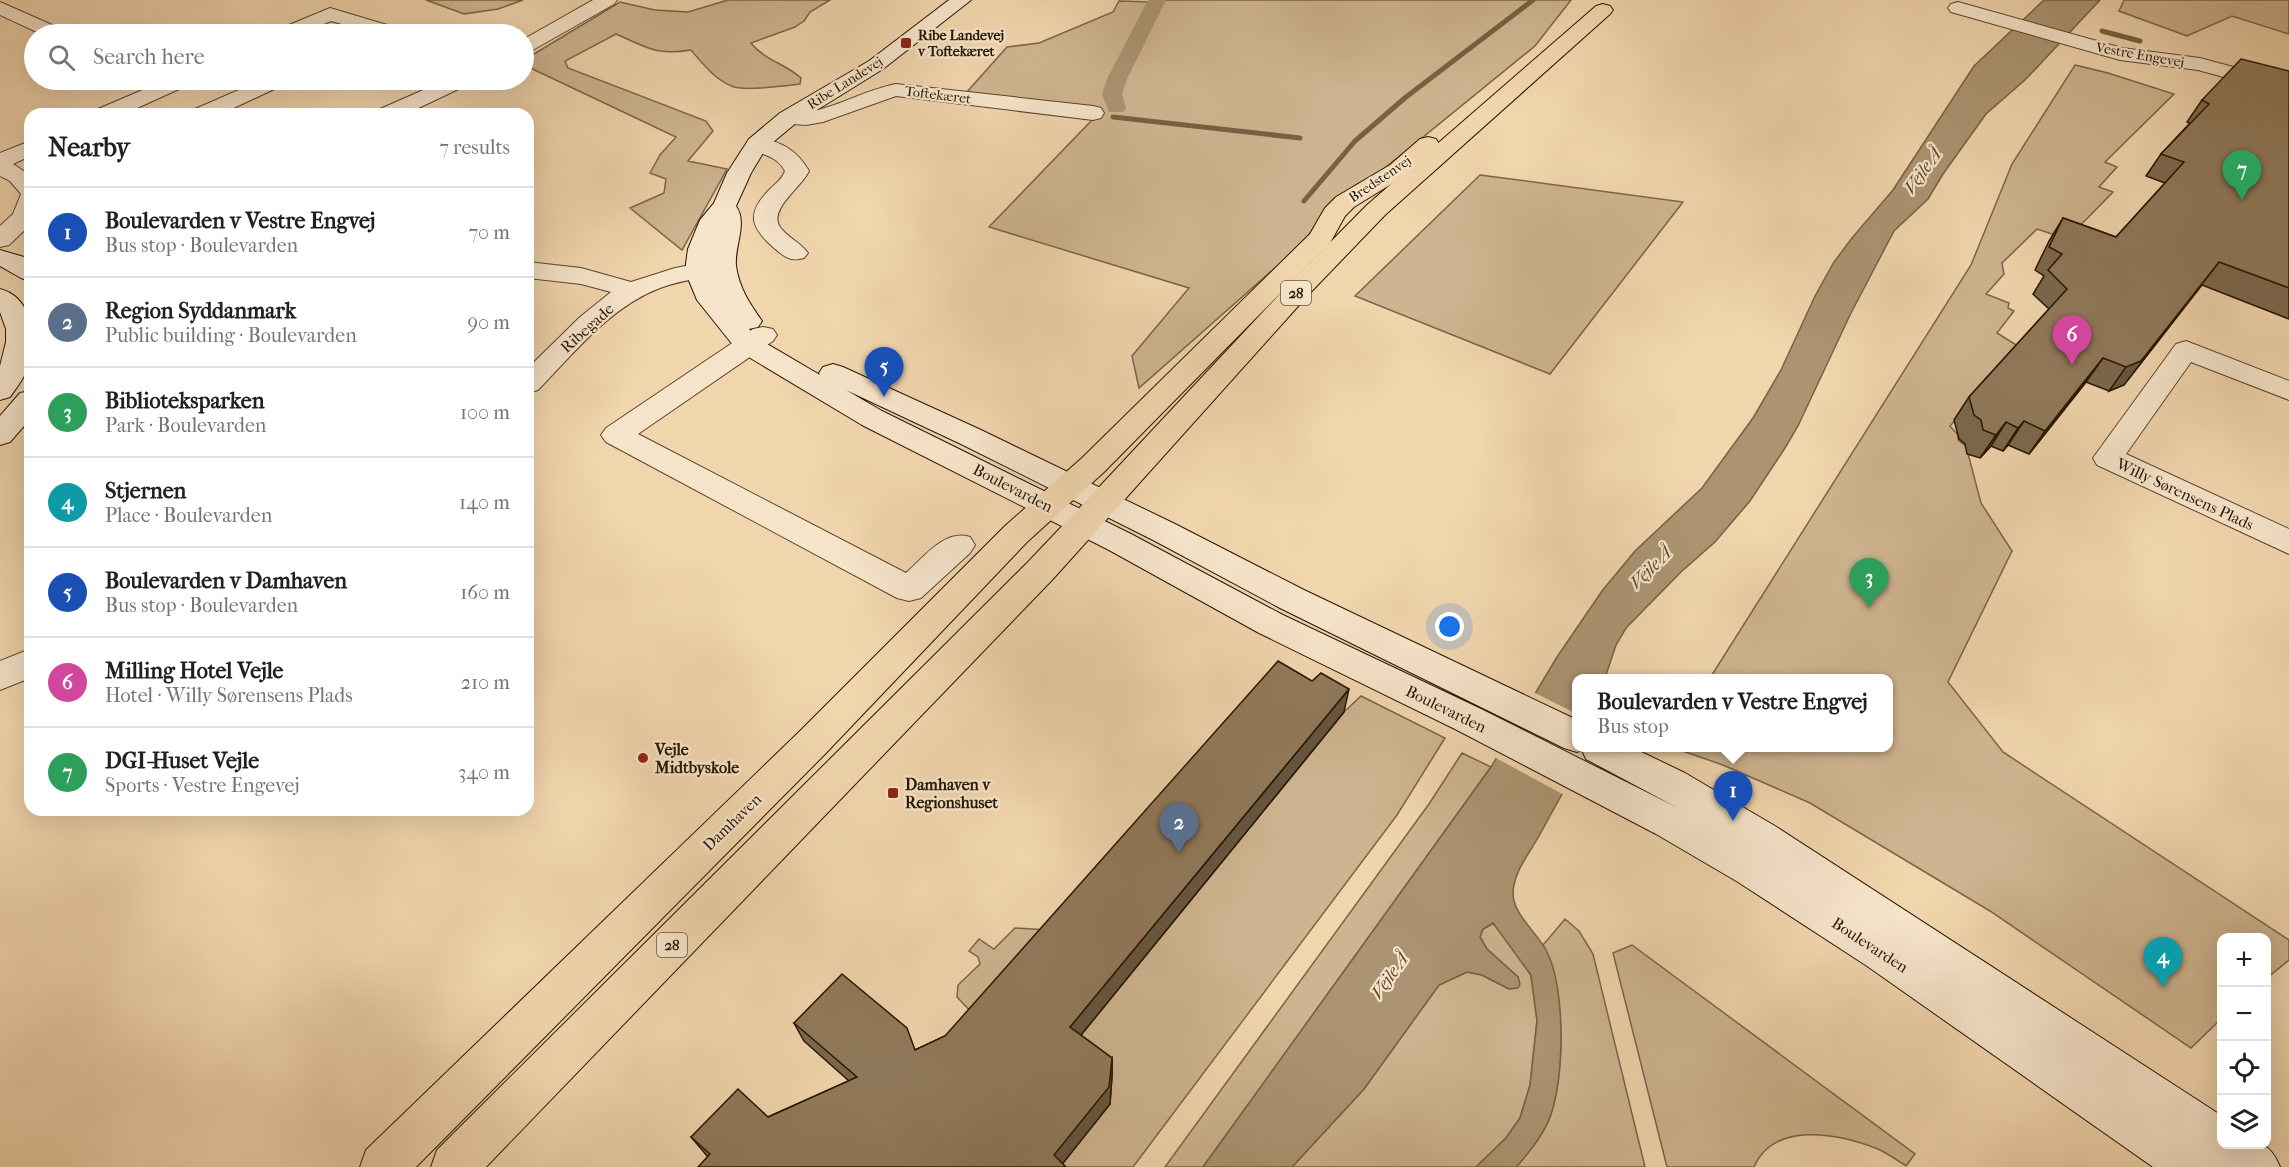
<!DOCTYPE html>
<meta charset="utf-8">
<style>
body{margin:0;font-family:"IM FELL French Canon",serif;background:#f2f2f2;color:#202124}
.controls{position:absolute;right:18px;bottom:18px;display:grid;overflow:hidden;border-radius:12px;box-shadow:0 6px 24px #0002}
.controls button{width:54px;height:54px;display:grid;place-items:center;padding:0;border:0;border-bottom:2px solid #e0e0e0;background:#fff;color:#202124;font:30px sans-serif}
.you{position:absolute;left:1450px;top:627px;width:21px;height:21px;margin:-15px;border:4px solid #fff;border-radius:50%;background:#1a73e8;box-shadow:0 0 0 9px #1a73e833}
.badge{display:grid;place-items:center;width:39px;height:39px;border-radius:50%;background:#8f2418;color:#fff;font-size:20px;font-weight:700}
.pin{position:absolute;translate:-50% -50px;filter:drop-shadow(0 2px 3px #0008)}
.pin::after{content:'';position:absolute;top:32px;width:21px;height:18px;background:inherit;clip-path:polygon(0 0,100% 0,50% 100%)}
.popup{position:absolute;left:1572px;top:674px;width:321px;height:78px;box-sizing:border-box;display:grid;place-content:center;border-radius:12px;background:#fff;filter:drop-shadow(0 2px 4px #0005);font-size:20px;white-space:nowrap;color:#757577}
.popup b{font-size:22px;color:#202124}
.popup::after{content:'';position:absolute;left:50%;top:100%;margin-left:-12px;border:12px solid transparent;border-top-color:#fff}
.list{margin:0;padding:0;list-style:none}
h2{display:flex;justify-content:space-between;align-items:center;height:78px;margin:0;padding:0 24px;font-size:26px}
h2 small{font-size:20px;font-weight:400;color:#757577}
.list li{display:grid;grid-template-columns:39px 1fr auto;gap:18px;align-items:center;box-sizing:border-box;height:90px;padding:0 24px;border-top:2px solid #e0e0e0}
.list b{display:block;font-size:22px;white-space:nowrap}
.list p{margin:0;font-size:20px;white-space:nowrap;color:#757577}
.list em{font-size:20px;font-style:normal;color:#757577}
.icon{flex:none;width:33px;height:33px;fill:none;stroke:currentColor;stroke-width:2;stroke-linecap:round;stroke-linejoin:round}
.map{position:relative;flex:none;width:2289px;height:1167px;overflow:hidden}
.search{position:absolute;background:#fff;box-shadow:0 6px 24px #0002;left:24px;top:24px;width:510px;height:66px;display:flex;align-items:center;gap:15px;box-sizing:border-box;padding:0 21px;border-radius:33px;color:#757577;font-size:22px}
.panel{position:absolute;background:#fff;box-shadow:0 6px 24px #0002;left:24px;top:108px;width:510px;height:708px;border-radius:18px}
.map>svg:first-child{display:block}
.green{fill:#ceb490;stroke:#7a6448;stroke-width:1.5}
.water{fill:#ac9472;stroke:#766144;stroke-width:1.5}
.pier{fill:#f1d5ad}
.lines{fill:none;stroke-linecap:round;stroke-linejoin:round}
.stream{stroke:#766144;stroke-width:5}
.canal{fill:#ac9472;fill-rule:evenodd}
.street-casing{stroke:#59452b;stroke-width:2}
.secondary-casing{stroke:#261500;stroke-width:2}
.primary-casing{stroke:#261500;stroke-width:2}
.highway-casing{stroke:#261500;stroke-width:2}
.street{fill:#f6e4ca;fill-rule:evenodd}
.secondary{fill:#f6e4ca;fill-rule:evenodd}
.primary{fill:#f1d5ad;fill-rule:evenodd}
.highway{fill:#f1d5ad;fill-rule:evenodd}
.wall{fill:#7c684d;stroke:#261500;stroke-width:1.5}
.shaded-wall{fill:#65553f;stroke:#261500;stroke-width:1.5}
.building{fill:#90795a;stroke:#261500;stroke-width:1.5}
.poi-dot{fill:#8f2418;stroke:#f6e4ca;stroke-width:2}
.labels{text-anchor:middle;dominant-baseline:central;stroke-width:4.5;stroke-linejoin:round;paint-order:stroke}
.far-poi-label{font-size:14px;font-weight:bold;fill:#261500;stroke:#f6e4ca;text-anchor:start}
.far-street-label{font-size:14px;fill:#261500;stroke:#f6e4ca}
.shield{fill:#f6e4ca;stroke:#64533d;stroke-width:1.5}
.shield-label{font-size:15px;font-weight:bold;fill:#261500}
.street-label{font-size:16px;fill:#261500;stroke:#f6e4ca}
.poi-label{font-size:16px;font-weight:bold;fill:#261500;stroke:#f6e4ca;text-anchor:start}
.water-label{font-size:18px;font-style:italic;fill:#5c482e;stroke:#f6e4ca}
</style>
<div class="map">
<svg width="2289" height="1167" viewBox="0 0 2289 1167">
<rect width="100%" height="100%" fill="#f1d5ad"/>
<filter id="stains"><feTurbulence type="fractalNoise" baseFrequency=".00333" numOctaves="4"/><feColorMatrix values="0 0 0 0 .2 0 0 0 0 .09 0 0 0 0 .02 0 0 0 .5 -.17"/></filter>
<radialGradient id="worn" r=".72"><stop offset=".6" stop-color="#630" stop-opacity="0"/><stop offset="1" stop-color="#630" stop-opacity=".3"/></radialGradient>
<path class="green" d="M426 0H523L498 9 464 14Z
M728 0H830L810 12 804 21 795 27 751 43C764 60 786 64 801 78L800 84C784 86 749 91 734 87 716 81 702 63 691 50 656 56 646 47 616 34L565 61 568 68 706 121 713 131 688 161 727 169 682 250 630 208 664 193 666 179 650 173 660 155 676 137 524 65V60L620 2 655 10 688 12Z
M1154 0H1571L1535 46 1380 172 1356 185 1336 200 1308 236 1284 260 1139 388 1132 356 1189 288 989 227 1091 121 1096 110 966 93 1007 47 1039 43 1113 12 1119 1 1152 2Z
M2124 0H2289V34L2232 16 2187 36 2119 11Z
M2075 65 2108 73 2174 94 2105 162 2117 167 2099 187 2113 192 2067 239 2037 229 2002 263 2004 274 1986 294 2009 303 2008 308 2014 311 1997 333 2021 348 1950 426 1958 435V440L1966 446 1981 503 2012 551 1948 682 2003 752 2289 940V960L2267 978 2266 938H2222L2221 1019 2191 1048 1990 911 1810 803 1723 765 1674 748H1889V678H1710L1971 265 2012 164Z
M1480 175 1683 202 1550 374 1355 296Z
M1361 696 1445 738 1397 815 1133 1167H1060L1072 1046 1344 712Z
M1462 753 1491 767 1203 1167H1165L1429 804Z
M1565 919 1579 931 1593 954 1645 1167H1516C1528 1153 1541 1138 1548 1122 1566 1080 1566 985 1543 945Z
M1494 923 1531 975 1537 1020 1530 1085 1520 1118 1506 1138 1476 1167H1292L1364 1089 1439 985 1467 972 1482 975 1509 989 1518 977 1487 949 1480 937 1483 929Z
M1015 928 1047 930 972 1013 957 997 958 985 980 964 978 957 969 951 979 939 994 949Z
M1632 945 1915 1154 1906 1166C1897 1160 1887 1153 1878 1149 1840 1134 1774 1120 1754 1167H1667L1613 953Z"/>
<path class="water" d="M2044 0H2100L2025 80 1986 114 1943 174 1928 199 1894 231 1851 313 1798 426 1785 448 1750 501 1715 542 1681 572 1626 628 1616 645 1605 678H1577V748L1582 760C1567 785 1553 810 1539 836 1529 854 1514 871 1513 893 1513 915 1538 933 1547 952 1566 988 1565 1085 1548 1122 1540 1139 1528 1154 1516 1167H1476L1506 1138 1520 1118 1530 1085 1537 1021 1531 975 1493 923 1483 929 1480 937 1487 949 1518 977 1520 984 1518 988 1509 989 1482 975 1467 972 1439 985 1364 1089 1292 1167H1203L1491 767 1557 657 1602 591 1635 551 1702 488 1753 418 1781 370 1815 296 1834 262 1852 238 1893 190 1974 66Z"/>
<path class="pier" d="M1533 692 1577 714V748H1590L1564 795 1494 757Z"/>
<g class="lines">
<path class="stream" d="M2102 31 2140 41
M1113 117 1300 138
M1304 201 1355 141 1406 97 1533 0"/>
<path class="canal" d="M1148 0H1166L1127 79 1122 94 1126 108 1123 112H1109L1102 94 1107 79Z"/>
<defs>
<path id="street" d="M593 0H617L614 4 531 51 524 53V39Z
M0 2 59 28 62 32 60 34H41L0 15Z
M1958 2 2122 48 2200 58 2289 82V95L2198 70 2120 60 1951 12 1948 8 1951 4Z
M330 8 404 30 407 34H377L331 21 300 34H274L277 30Z
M166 80H194L190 84 124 114H95L98 109Z
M262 80H289L285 84 221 114H192L195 109Z
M446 80H473L469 84 406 114H377L380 109Z
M896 84 1093 106 1101 108 1104 113 1101 118 1093 120 896 96 823 122 806 125 780 123 777 118 780 113C793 110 806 113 818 110 845 103 869 89 896 84Z
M757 137C781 142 796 149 809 171 802 187 768 209 780 227 787 237 800 242 808 253L804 258C790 262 785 257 774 248 750 227 746 213 770 189 776 183 782 179 785 171 774 151 754 156 746 144L749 139Z
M30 141V156L13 164 30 175V225L9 245 0 247V226L13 214 21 194 10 181 0 176V153Z
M723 259 732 262 736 267 732 272C708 278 683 279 660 288 610 307 574 353 538 390L528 393V368L580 317 611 292 581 284 528 278V262L581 268 631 282 675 268Z
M763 327 773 329 777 335 773 341 638 434 906 573C924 557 945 529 970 537L975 545 970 553 921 598 909 601 897 598 606 442 601 435 606 428 753 329Z
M2186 341 2289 381V400L2191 362 2126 454 2289 529V554L2097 465 2093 458 2176 344Z
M30 649V678L0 690V661Z"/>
<path id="secondary" d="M949 0H971L883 69 796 123 766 148 751 173 736 206C748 223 734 247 736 266 739 288 750 304 762 321L758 327 749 329 757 338 820 375 819 373 823 367 833 364 843 367 981 430 1175 524 1304 590 1577 720V748H1633L1685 773 1775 826 2222 1116V1144C2252 1144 2267 1135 2280 1167H2153L1867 966 1738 882 1656 834 1455 729 1259 633 1109 550 862 425 737 350 697 300 685 271 688 249 700 220 714 203 727 173 749 139 780 113 869 61ZM846 390 961 444 1153 540 1280 608 1564 748 1577 752 1582 750 1586 759 1678 808 1481 709 1283 615 1131 534 882 411Z
M0 250 24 257 30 261V281L21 278 0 266Z
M0 289C31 297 35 333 30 360 27 374 18 386 10 397L0 400V366L6 342V329L0 312Z
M30 391V419L10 442 0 445V416L20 393Z"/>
<path id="primary" d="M1428 137 1436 139 1439 144 1436 149 1406 175 1354 207 1345 216 1330 243 1104 472 1027 542 825 754 416 1167H360L366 1150 799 732 1005 526 1082 458 1310 234 1325 208 1336 197 1390 165 1420 139Z
M1114 480 1125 483 1129 491 1125 499 1052 580 486 1167H431L437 1150 1028 562 1103 483Z"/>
<path id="highway" d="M1603 4 1610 6 1613 10 1610 14 1385 215 1309 294 1125 499 1114 502 1103 499 1099 491 1103 483 1291 282 1367 205 1596 6Z"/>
</defs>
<use href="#street" class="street-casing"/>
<use href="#secondary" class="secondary-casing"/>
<use href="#primary" class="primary-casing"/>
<use href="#highway" class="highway-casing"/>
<use href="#street" class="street"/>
<use href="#secondary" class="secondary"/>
<use href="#primary" class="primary"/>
<use href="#highway" class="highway"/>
</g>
<path class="wall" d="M2289 71V319L2202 285 2124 385 2109 391 2086 382 2029 454 2008 445 2003 451 1991 446 1980 458 1967 454 1965 444 1959 439 1954 420 1969 397 2049 309 2033 294 2044 276 2035 270 2049 241 2063 218 2116 237 2165 183 2146 176 2161 154 2190 123 2187 122 2202 100Z
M1344 712 1081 1035 1112 1058V1076L1110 1104 1062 1164 708 1157 691 1137 768 1117 849 1081 804 1041 794 1023 915 1050 945 1036Z"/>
<path class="shaded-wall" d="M2219 262 2124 385 2109 391 2126 367Z
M2103 358 2086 382 2029 454 2045 431Z
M2024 421 2008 445 2003 451 2018 428Z
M2006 422 1991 446 1980 458 1996 435Z
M1349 689 1344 712 1072 1046 1070 1027Z
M1112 1058V1076L1110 1104 1060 1167 1054 1155Z"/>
<path class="building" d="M2241 59 2289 71V288L2219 262 2141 361 2126 367 2103 358 2045 431 2024 421 2018 428 2006 422 1996 435 1983 430 1981 420 1974 415 1969 397 2067 289 2048 270 2062 254 2049 247 2063 218 2116 237 2184 162 2161 154 2209 104 2202 100Z
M1278 661 1312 681 1321 673 1349 689 1070 1027 1112 1058 1109 1087 1054 1155 1066 1167H698L710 1154 691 1137 738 1089 768 1117 857 1077 794 1023 842 974 907 1028 915 1050 945 1036Z"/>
<g class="poi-dot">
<rect x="900" y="37" width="12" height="12" rx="3"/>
<circle cx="643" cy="758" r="6"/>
<rect x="887" y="787" width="12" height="12" rx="3"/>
</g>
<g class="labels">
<g class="far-poi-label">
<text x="918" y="35">Ribe Landevej<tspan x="918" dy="16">v Toftekæret</tspan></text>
</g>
<g class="far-street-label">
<text transform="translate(2140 55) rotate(10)">Vestre Engevej</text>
<text transform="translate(845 83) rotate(-32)">Ribe Landevej</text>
<text transform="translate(938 95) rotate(7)">Toftekæret</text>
<text transform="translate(1380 179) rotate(-34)">Bredstenvej</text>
</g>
<g class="shield">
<rect x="1281" y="281" width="30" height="24" rx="4.5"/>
<rect x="657" y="933" width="30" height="24" rx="4.5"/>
</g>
<g class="shield-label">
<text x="1296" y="293">28</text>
<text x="672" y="945">28</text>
</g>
<g class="street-label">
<text transform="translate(587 328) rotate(-42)">Ribegade</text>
<text transform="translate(1013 488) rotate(27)">Boulevarden</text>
<text transform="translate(2185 494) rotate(25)">Willy Sørensens Plads</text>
<text transform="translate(1446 709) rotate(26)">Boulevarden</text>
<text transform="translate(732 822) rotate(-44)">Damhaven</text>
<text transform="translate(1870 945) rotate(33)">Boulevarden</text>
</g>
<g class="poi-label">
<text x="655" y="749">Vejle<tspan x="655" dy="18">Midtbyskole</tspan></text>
<text x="905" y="784">Damhaven v<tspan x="905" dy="18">Regionshuset</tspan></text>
</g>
<g class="water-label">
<text transform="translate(1923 171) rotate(-54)">Vejle Å</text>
<text transform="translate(1651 568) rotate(-45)">Vejle Å</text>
<text transform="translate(1390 976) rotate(-55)">Vejle Å</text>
</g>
</g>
<rect width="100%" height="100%" filter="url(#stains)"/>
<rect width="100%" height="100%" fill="url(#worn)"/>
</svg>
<div class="controls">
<button>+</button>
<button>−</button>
<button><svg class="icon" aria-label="locate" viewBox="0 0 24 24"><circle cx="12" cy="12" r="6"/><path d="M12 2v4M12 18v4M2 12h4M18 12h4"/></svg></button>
<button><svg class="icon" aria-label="layers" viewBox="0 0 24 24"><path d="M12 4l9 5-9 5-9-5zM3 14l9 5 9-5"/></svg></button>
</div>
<div class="you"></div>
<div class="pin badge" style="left:1733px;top:821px;background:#1a4fb4">1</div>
<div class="popup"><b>Boulevarden v Vestre Engvej</b>Bus stop</div>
<div class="pin badge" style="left:1179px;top:853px;background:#5c6f8a">2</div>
<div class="pin badge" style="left:1869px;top:608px;background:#2e9e5b">3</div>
<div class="pin badge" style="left:2163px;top:987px;background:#0f9aa8">4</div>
<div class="pin badge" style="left:884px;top:397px;background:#1a4fb4">5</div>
<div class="pin badge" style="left:2072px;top:365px;background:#d1479c">6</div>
<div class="pin badge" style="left:2242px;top:200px;background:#2e9e5b">7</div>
<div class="search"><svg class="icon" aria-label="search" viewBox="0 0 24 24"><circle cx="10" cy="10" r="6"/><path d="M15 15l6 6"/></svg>Search here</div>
<section class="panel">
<h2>Nearby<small>7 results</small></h2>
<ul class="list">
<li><span class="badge" style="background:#1a4fb4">1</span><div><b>Boulevarden v Vestre Engvej</b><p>Bus stop · Boulevarden</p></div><em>70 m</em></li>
<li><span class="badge" style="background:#5c6f8a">2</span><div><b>Region Syddanmark</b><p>Public building · Boulevarden</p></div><em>90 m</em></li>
<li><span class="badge" style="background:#2e9e5b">3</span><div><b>Biblioteksparken</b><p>Park · Boulevarden</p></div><em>100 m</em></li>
<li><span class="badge" style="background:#0f9aa8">4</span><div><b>Stjernen</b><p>Place · Boulevarden</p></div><em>140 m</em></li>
<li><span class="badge" style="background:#1a4fb4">5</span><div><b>Boulevarden v Damhaven</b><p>Bus stop · Boulevarden</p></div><em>160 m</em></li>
<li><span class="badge" style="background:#d1479c">6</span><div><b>Milling Hotel Vejle</b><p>Hotel · Willy Sørensens Plads</p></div><em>210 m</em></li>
<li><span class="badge" style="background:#2e9e5b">7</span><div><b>DGI-Huset Vejle</b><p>Sports · Vestre Engevej</p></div><em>340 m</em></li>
</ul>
</section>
</div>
